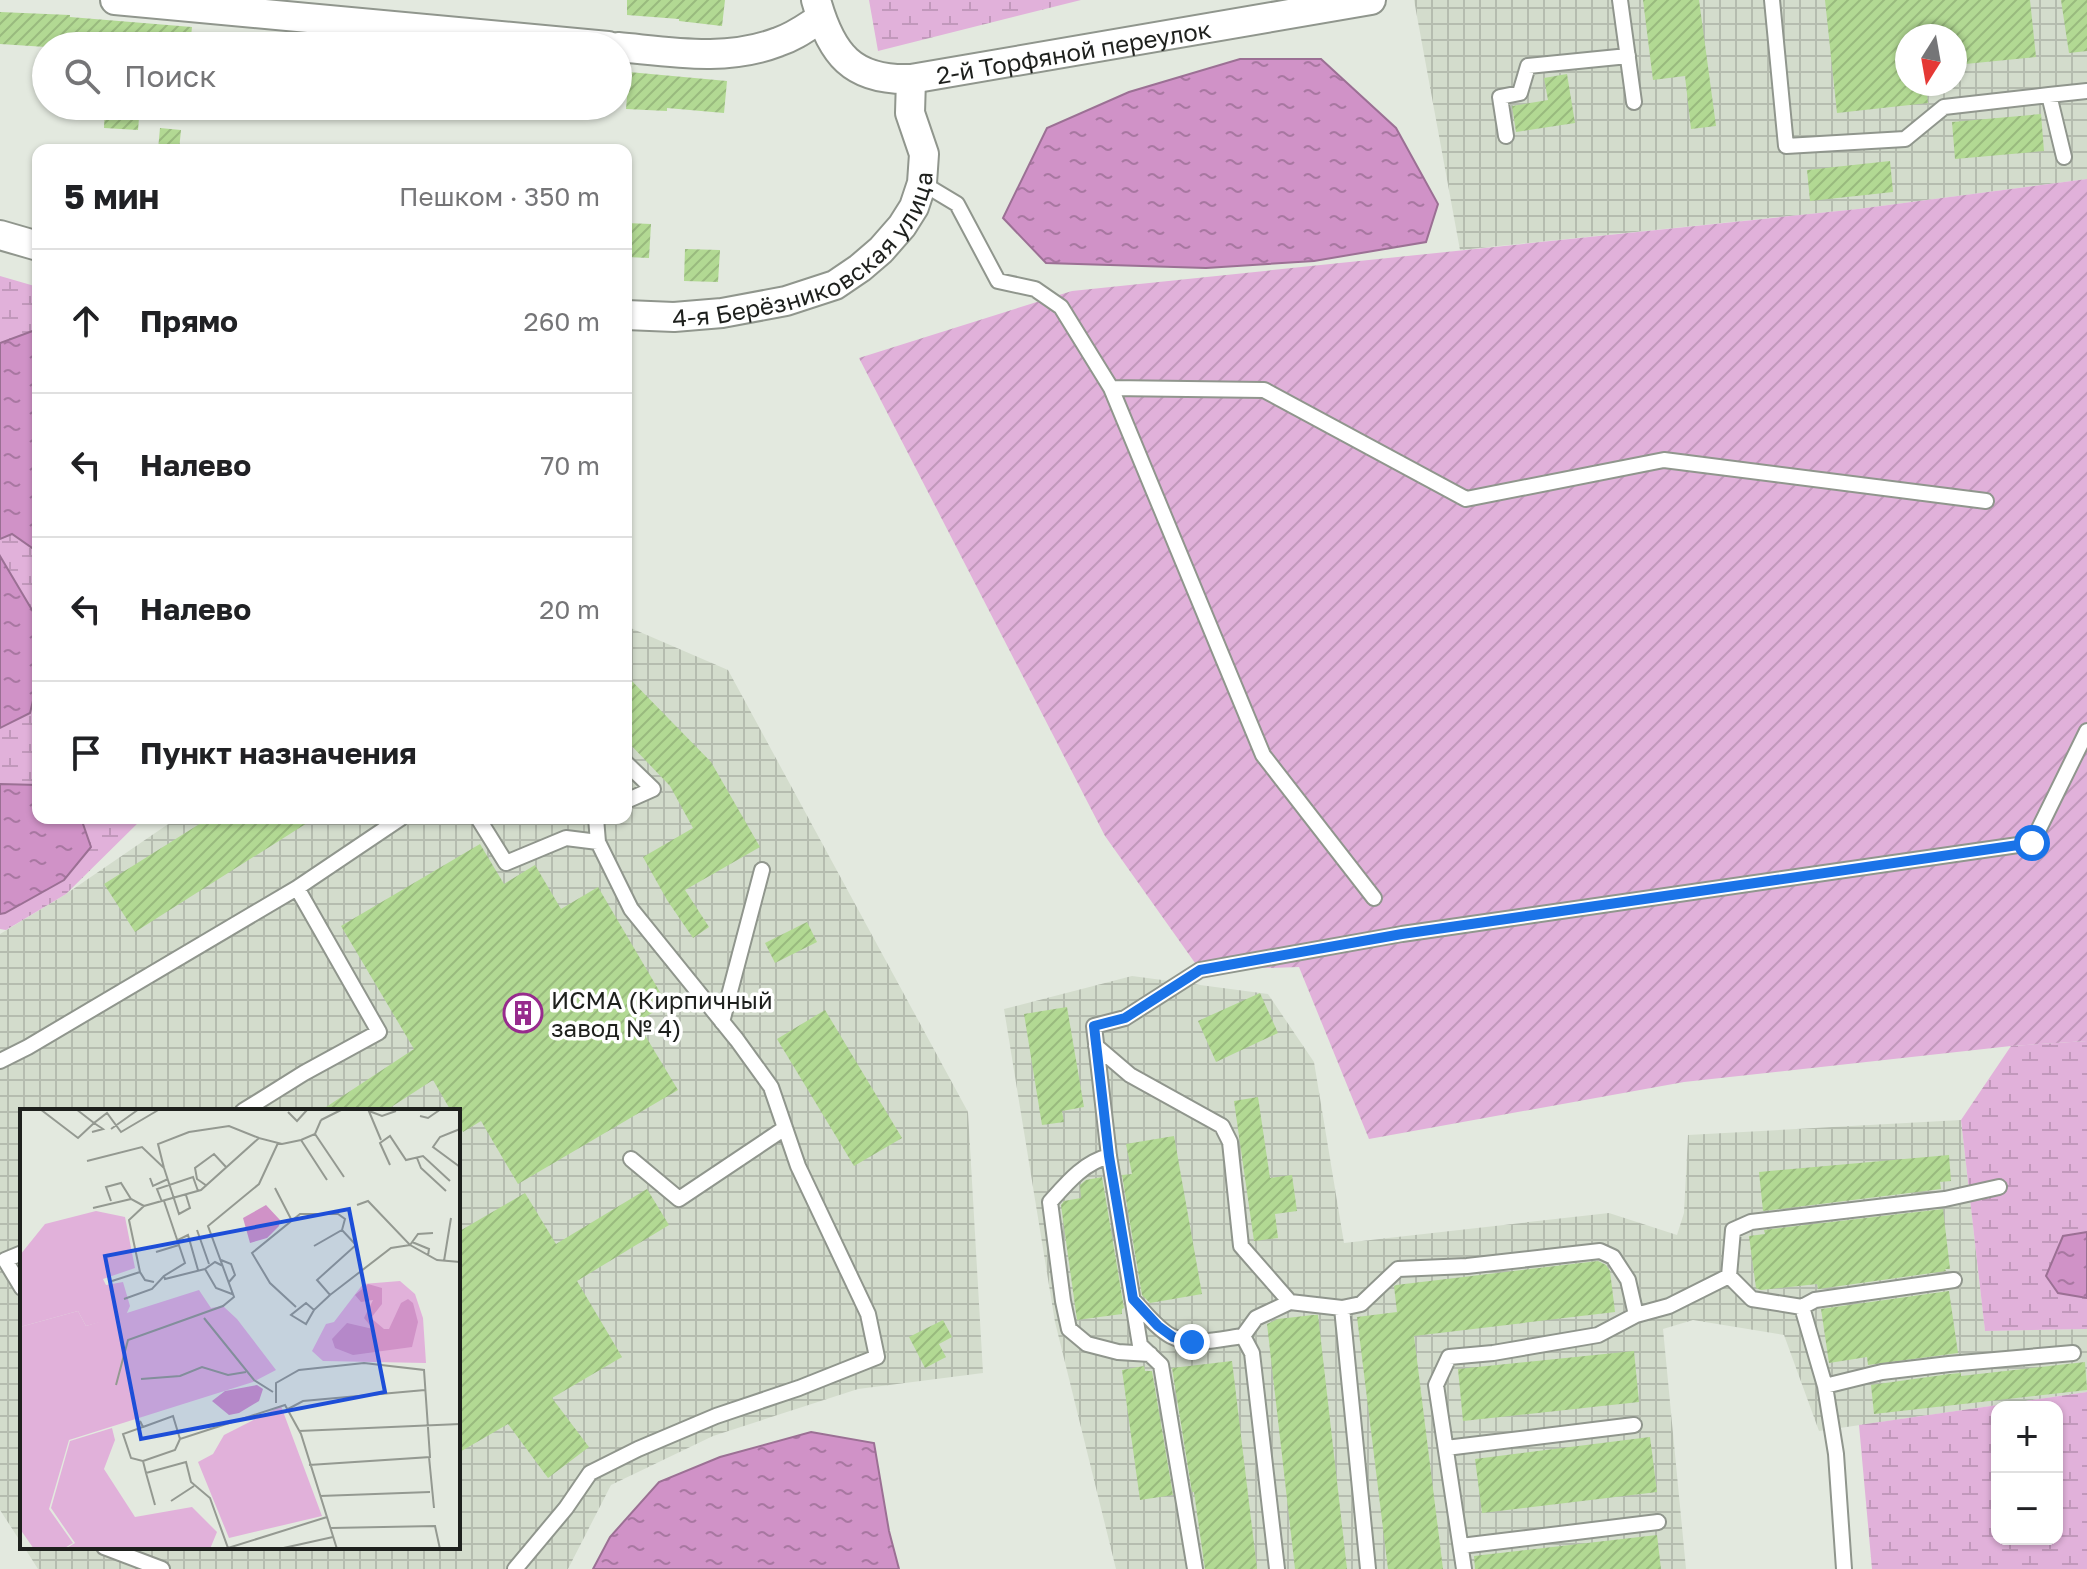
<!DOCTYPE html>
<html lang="ru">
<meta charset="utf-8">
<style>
body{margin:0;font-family:"Golos Text",sans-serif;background:#f6f6f6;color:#202124}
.controls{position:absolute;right:24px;bottom:24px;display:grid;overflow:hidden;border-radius:16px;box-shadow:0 2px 6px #0004}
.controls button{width:72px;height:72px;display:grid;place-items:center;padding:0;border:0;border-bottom:2px solid #e0e0e0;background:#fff;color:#202124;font:40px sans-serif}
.compass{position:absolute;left:1895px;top:24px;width:72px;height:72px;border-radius:50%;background:#fff;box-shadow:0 2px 6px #0004;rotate:191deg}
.stop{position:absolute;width:24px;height:24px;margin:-18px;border:6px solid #1a73e8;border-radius:50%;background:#fff}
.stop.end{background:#1a73e8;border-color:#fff;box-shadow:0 2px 8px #0008}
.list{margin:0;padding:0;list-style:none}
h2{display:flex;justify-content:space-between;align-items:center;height:104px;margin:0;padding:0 32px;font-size:34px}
h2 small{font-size:26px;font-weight:400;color:#757577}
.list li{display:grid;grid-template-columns:52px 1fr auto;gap:24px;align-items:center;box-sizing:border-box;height:144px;padding:0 32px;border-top:2px solid #e0e0e0}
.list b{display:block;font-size:30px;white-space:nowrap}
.list em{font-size:26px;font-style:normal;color:#757577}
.icon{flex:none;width:44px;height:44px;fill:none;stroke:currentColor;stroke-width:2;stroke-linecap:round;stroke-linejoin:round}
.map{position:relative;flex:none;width:2087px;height:1569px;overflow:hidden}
.search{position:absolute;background:#fff;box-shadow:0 2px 6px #0004;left:32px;top:32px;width:600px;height:88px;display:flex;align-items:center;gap:20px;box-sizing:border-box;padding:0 28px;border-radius:44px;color:#757577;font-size:30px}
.panel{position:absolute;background:#fff;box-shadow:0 2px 6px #0004;left:32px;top:144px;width:600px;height:680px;border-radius:16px}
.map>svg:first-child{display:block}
.industrial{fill:url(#industrial-grid);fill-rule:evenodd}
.wetland{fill:url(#wetland-marsh);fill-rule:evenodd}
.garden{fill:url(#garden-furrows)}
.water{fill:url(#water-ripples);stroke:#9b7094;stroke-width:2}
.building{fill:url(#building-hatch)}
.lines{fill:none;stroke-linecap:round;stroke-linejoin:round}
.service-casing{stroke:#90968d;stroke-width:18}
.minor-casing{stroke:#90968d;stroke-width:32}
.service{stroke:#fff;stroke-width:14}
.minor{stroke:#fff;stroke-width:28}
.route{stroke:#1a73e8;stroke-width:10}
.labels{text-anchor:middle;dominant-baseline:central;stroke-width:7;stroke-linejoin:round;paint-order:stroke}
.street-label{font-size:24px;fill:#1e201d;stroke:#fff}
.poi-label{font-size:24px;fill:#1e201d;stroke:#fff;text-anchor:start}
.inset-road{fill:none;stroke:#949991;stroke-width:2}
.view{fill:#1d4ed8;fill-opacity:0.15;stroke:#1d4ed8;stroke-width:4}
.inset-edge{fill:none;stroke:#1e201d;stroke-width:4}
</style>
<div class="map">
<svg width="2087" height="1569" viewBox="0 0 2087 1569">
<defs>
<pattern id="industrial-grid" width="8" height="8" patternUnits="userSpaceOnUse" patternTransform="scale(2)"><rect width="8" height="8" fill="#d3dccc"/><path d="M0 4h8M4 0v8" fill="none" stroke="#b5bcaf"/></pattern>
<pattern id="wetland-marsh" width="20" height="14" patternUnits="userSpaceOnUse" patternTransform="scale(2)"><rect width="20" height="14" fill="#e1b1da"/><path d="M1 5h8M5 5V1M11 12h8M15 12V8" fill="none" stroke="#c198bb"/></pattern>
<pattern id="garden-furrows" width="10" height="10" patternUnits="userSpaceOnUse" patternTransform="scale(2)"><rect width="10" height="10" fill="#e1b1da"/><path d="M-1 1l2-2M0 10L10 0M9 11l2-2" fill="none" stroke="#c198bb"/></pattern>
<pattern id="water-ripples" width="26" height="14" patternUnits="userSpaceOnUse" patternTransform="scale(2)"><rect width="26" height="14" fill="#d092c7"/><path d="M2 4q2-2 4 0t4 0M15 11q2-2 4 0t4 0" fill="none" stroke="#a877a1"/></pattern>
<pattern id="building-hatch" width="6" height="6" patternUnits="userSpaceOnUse" patternTransform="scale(2)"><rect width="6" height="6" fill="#b2d993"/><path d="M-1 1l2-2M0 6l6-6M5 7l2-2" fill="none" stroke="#99ba7e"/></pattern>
</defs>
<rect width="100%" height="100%" fill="#e3e9df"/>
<path class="industrial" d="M1414 0H2087V179L1858 209 1460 250ZM1907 36H1955V84H1907Z
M626 626 728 670 968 1112 983 1373 858 1389 713 1436 611 1485 568 1569H38L24 1547H458V1111H22V1544L0 1510V934L66 894 177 818H626Z
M1132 976 1268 994 1314 1062 1344 1243 1609 1213 1677 1235 1684 1213 1688 1135 1961 1120 1985 1331 2087 1329V1392L1819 1431 1784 1335 1693 1320 1663 1329 1686 1569H1116L1055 1322 1004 1009Z"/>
<path class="wetland" d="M869 0H1081L878 51Z
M0 276 38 287V818H143L66 894 6 930 0 929Z
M2087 1041V1329L1985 1331 1961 1120 2011 1046Z
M2087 1392V1569H1872L1859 1425ZM1997 1407H2057V1539H1997Z"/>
<path class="garden" d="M2087 179V1041L2011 1046 1684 1082 1369 1139 1299 967 1200 970 1105 836 859 358 1072 291 1858 209Z"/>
<path class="water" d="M1240 59H1321L1396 128 1438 204 1426 242 1314 261 1206 268 1046 263 1003 218 1047 128 1129 92Z
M38 329V552L12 534 0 539V343Z
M0 556 38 620V680L30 713 0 728Z
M0 784 38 785V818H79L83 824 91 847 64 880 5 913 0 914Z
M2087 1232V1298L2058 1293 2046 1276 2063 1236Z
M811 1432 874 1443 889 1531 899 1569H593L610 1537 659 1482 720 1457Z"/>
<path class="building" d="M627 0H725L722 26 679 21V19L627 15Z
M1643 0H1699L1716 126 1691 129 1685 76 1653 80Z
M1825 0H2030L2036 57 1955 65V36H1907V84H1926L1928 103 1837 113Z
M2061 0H2087V51L2069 53Z
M0 12 70 15V17L192 27 190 46 46 47 0 44Z
M629 72 727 81 724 113 667 108V111L626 109Z
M1567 74 1575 123 1516 132 1512 106 1548 100 1544 78Z
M105 106H140L138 130 104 128Z
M2041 114 2044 151 1955 159 1952 122Z
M160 128 181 130 179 150H158Z
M1890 161 1893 192 1810 201 1807 170Z
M626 223 651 224 649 258 626 257Z
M685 249 720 250 718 282 684 281Z
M626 675 711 762 760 847 685 890 709 927 693 938 667 900 643 857 693 828 670 786 626 740Z
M209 818H315L135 932 104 884Z
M480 844 504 884 535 865 561 909 598 887 667 1004 637 1022 678 1090 518 1184 481 1121 463 1132 458 1123V1111H451L433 1080 385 1111H320L414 1049 341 926Z
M807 922 817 942 775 963 765 943Z
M1260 993 1278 1033 1216 1062 1198 1021Z
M1067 1007 1084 1107 1062 1111 1064 1122 1042 1125 1024 1014Z
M825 1010 902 1138 854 1166 777 1039Z
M1258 1097 1270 1178 1292 1175 1297 1211 1275 1214 1278 1238 1254 1241 1234 1101Z
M1174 1136 1202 1294 1150 1303 1142 1295 1122 1175 1132 1174 1126 1144Z
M1949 1155 1951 1181 1940 1182 1941 1189 1763 1211 1759 1172Z
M1102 1177 1124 1308 1122 1309V1314L1077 1320 1061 1205 1064 1201 1081 1198 1080 1185 1086 1180Z
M647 1189 669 1225 577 1281 622 1357 552 1398 589 1447 548 1478 508 1424 458 1453V1232L525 1193 556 1244Z
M1943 1209 1950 1269H1945L1946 1271 1818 1289 1817 1284 1761 1290 1756 1288 1749 1236 1765 1234 1764 1230Z
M1598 1261 1606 1265 1610 1271 1615 1312 1414 1336 1443 1569H1388L1357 1317 1397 1312 1394 1286 1396 1285Z
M1949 1291 1958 1353 1868 1365 1867 1357 1829 1363 1821 1309Z
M1313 1315H1318L1347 1569H1295L1267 1324 1278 1319Z
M943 1320 952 1337 939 1344 946 1357 925 1368 909 1337Z
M1634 1351 1639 1402 1463 1421 1458 1369Z
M1232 1361 1257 1569H1205L1194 1492H1192L1172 1368Z
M2085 1362 2087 1390 1874 1414 1871 1385 1950 1374 1961 1373V1376Z
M1144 1366 1145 1371H1152L1173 1495 1140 1500 1122 1370Z
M1650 1437 1657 1492 1482 1513 1475 1459Z
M1657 1535 1661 1569H1475L1474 1556Z"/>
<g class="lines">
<defs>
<path id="service" d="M1620 0 1634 102
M1772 0 1786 146 1905 139 1944 107 2049 95
M1506 136 1500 97 1520 93 1528 66 1628 56
M2064 157 2049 95 2087 91
M922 183 957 204 998 281 1035 289 1061 307 1111 388 1263 755 1374 898
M1111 388 1264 390 1466 499 1664 460 1986 501
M626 763 653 789 626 801
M478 818 506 863 566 838 598 842 596 818
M297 888 401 818
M722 1022 762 870
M1096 1046 1130 1075 1222 1126 1230 1142 1241 1246 1290 1302 1256 1318 1243 1336C1221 1339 1192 1347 1171 1336 1156 1328 1145 1312 1133 1300
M0 1061 28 1047 297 888 379 1032 304 1073 243 1111
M1109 1156C1083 1163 1067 1183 1050 1202L1063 1301 1069 1329 1087 1344 1118 1352 1150 1354
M631 1159 679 1199 785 1128
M22 1253 5 1260 22 1288
M1729 1276 1752 1299 1802 1307 1825 1386 1836 1454 1844 1569
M1290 1302 1342 1308 1361 1304 1398 1269 1467 1266 1600 1251 1613 1257 1628 1280 1636 1315 1598 1335 1493 1353 1449 1357 1436 1385 1464 1569
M1802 1307 1815 1300 1954 1280
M1342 1308 1368 1569
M1636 1315 1669 1306 1729 1276 1733 1230 1751 1222 1945 1199 1999 1187
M1243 1336 1252 1353 1277 1569
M1825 1386 1882 1372 1949 1364 2073 1353
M1446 1448 1634 1425
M1461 1546 1658 1522
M104 1547 162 1569
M515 1569 566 1508 590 1473 638 1449 716 1416 799 1388 877 1357 868 1314 798 1166 771 1087 737 1040 631 909 598 842
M1195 1569 1161 1365 1140 1345 1109 1156 1094 1026 1125 1018 1200 970 1402 934 2032 843 2087 731"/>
<g id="minor">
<path d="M115 0 608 46"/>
<path id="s1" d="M816 0C831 54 852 81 911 79L1371 0"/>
<path d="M618 47C672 52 726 62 778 42 794 37 807 27 821 18"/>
<path d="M0 235 38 246"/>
<path id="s2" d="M626 315 674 317 722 313 786 301 835 285 860 268 881 250 902 226 914 207 922 183 924 154 910 113 911 79"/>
</g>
</defs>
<use href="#service" class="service-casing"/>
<use href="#minor" class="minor-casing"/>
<use href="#service" class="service"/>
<use href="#minor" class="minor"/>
</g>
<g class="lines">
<path class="route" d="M1192 1342 1173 1337 1158 1326 1133 1299 1109 1156 1094 1026 1125 1018 1200 970 1402 934 2032 843"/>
</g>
<defs>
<symbol id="building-ring" viewBox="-11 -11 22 22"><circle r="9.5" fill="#fff" stroke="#972b8d" stroke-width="1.5"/><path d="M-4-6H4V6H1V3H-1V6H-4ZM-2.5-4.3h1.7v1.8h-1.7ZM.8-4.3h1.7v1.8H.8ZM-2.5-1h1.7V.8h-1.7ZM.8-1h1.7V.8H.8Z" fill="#972b8d"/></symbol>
</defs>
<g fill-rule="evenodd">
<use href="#building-ring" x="501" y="991" width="44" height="44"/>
</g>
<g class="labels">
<g class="street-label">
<text stroke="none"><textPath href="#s1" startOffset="302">2-й Торфяной переулок</textPath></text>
<text stroke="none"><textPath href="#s2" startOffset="204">4-я Берёзниковская улица</textPath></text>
</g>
<g class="poi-label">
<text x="551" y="999">ИСМА (Кирпичный<tspan x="551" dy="28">завод № 4)</tspan></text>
</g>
</g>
<g transform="translate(20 1109)">
<rect width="440" height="440" fill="#e3e9df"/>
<path d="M76 102 105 108 115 159 83 170 86 176 103 173 110 197 106 206 66 217 58 202 0 218V146L25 115ZM380 172 395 185 403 209 406 254 303 252 292 242 306 215 314 213 343 175ZM261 297 302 407 209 429 178 353 193 345 204 326ZM92 319 95 331 84 360 115 408 172 398 197 423 190 440H45L55 434 31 399 50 332Z" fill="#e1b1da"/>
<path d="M179 181 191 199 203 197 217 210 256 261 233 273 49 331 29 400 53 434 43 440H14L0 420V218L58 202 66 217Z" fill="#e1b1da"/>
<path d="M246 96 260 111 259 117 247 129 230 134 223 109ZM348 175 362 179V195L351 209 364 220H369L381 194 388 190 393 194 398 213 392 238 333 246 315 239 312 230 327 214 353 220 344 209 353 191 341 193 335 186ZM237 276 243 280 239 292 219 304 209 306 192 292 205 282Z" fill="#d092c7"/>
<path class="inset-road" d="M20 0 58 29 74 14 56 0M348 0 361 31M349 2 362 7 376 2M268 3 277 12 287 1M400 7 408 9 421 0M301 11 323 0M91 20 119 0M440 20 420 28 413 38 440 58M72 23 83 20 74 14 87 4 101 23 140 0M295 25 324 68M281 31 307 71M397 49 401 59 426 82M67 52 122 38 144 59 159 105 170 99 166 86M370 56 360 34 370 27 386 51 403 47 430 72M144 59 138 35 169 23 209 17 239 29M130 69 133 77 148 70M187 77 177 70 175 59 194 45 206 58M255 79 271 110M91 92 86 78 101 74 111 90 124 97M144 92 165 154 144 167 145 170 185 160M142 93 137 80 173 68 178 82M337 96 348 92 390 136 398 125 413 124M73 99 111 90M177 121 189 155M158 131 168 126 178 161M392 133 409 140 408 147M294 137 322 121 336 136 297 171 310 186 371 139 390 136 417 151 440 153M136 143 159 136M201 151 211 155 215 166 209 173M424 152 431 109M203 157 195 153 185 160 196 179 212 185M92 172 120 163M134 173 125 171 120 163 109 111 124 97 181 81 239 29 262 35 281 31 295 25 301 11M104 190 132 180 144 167M276 198 250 174 232 144 280 105H318L325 110 322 121M294 201 286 215 271 206 286 194 294 201 310 186M184 209 234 271 253 283M121 270 160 267 182 258 208 266 226 263M96 276 108 231 203 197 214 188 188 117 239 75 258 34M256 294V274L279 261 344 254 404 261 410 348 289 356M268 300 283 292 405 281M120 312 123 318 103 325 111 349 123 352 126 364 166 353 171 373 190 389 208 439 307 408M123 318 153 307 160 330 265 296 281 325 317 440M279 322 440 315M409 348 414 399M123 352 155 341 160 330M126 364 135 396M300 387 410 383M151 392 174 377M311 419 415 417 420 440M259 440 313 428"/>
<path class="view" d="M329 100 365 283 121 330 85 147Z"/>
<rect width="440" height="440" class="inset-edge"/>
</g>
</svg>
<div class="controls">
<button>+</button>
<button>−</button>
</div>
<svg class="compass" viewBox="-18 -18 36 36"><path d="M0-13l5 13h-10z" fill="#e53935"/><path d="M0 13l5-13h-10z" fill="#757577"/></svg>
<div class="stop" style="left:2032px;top:843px"></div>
<div class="stop end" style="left:1192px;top:1342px"></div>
<div class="search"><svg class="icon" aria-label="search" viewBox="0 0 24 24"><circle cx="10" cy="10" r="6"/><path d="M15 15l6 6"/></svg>Поиск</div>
<section class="panel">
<h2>5 мин<small>Пешком · 350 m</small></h2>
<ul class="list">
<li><svg class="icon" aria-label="ahead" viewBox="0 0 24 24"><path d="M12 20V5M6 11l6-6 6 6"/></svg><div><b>Прямо</b></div><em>260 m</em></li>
<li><svg class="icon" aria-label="left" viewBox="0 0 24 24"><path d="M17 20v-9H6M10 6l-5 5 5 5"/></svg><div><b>Налево</b></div><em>70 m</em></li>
<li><svg class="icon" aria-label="left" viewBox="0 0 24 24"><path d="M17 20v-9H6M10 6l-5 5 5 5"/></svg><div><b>Налево</b></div><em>20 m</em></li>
<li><svg class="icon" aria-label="arrive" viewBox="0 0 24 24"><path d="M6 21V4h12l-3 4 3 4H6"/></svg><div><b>Пункт назначения</b></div></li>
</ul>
</section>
</div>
